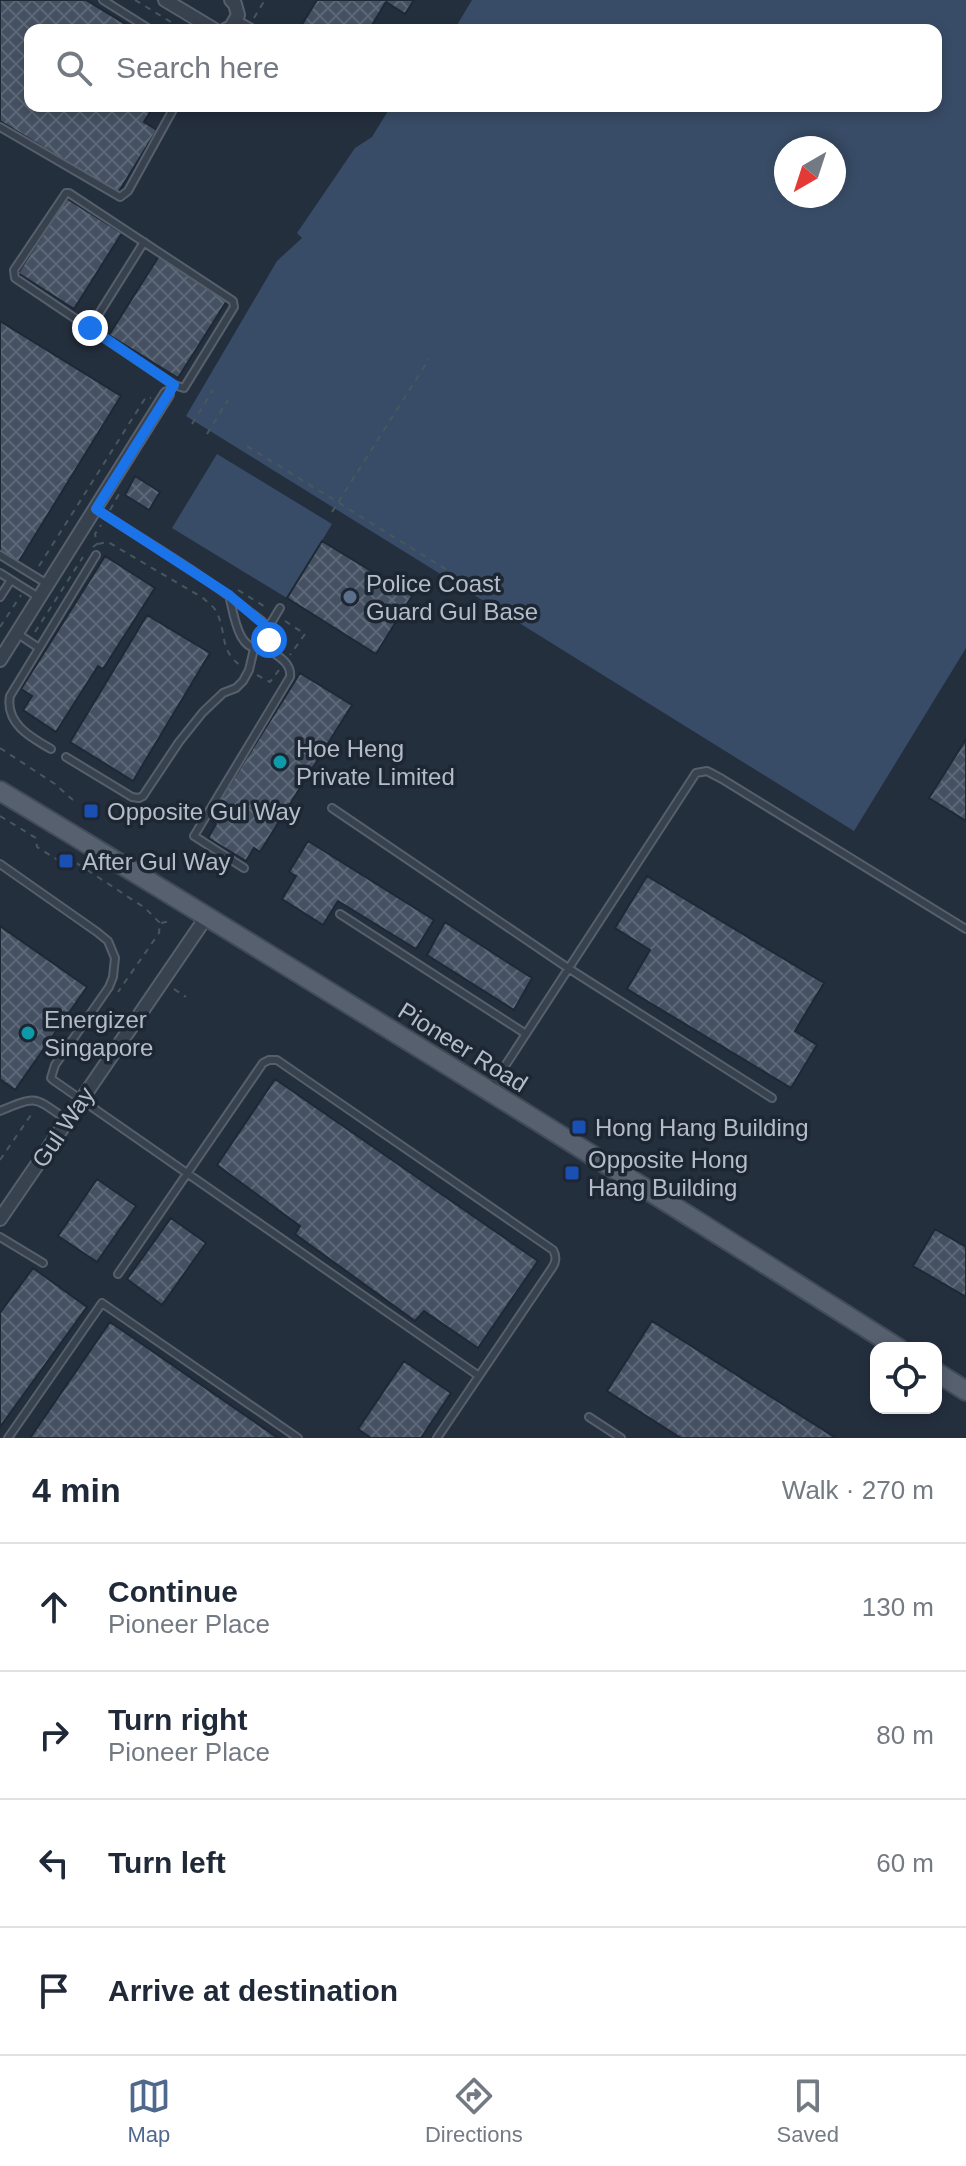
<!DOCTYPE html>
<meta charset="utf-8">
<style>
body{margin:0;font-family:Helvetica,sans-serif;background:#f2f2f3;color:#1f2937}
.controls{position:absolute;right:24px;bottom:24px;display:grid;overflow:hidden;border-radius:16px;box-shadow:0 4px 12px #0003}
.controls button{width:72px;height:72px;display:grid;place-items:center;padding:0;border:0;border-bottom:2px solid #e0e1e3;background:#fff;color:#1f2937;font:40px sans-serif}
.compass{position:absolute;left:774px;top:136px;width:72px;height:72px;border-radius:50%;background:#fff;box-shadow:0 4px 12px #0003;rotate:219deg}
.stop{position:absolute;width:24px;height:24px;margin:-18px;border:6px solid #1a73e8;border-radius:50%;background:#fff}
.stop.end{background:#1a73e8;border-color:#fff;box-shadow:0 2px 8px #0008}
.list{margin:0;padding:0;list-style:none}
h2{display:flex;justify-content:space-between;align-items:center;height:104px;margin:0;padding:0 32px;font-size:34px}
h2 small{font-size:26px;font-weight:400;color:#747a83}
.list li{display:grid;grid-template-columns:52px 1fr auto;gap:24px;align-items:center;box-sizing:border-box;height:128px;padding:0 32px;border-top:2px solid #e0e1e3}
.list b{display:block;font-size:30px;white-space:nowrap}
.list p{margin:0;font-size:26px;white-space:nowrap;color:#747a83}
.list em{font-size:26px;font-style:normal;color:#747a83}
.icon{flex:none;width:44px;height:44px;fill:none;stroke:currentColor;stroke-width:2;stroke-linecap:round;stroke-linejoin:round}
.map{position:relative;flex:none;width:966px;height:1438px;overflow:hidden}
.search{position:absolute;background:#fff;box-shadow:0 4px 12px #0003;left:24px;right:24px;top:24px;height:88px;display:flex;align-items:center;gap:20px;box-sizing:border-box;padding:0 28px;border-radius:16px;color:#747a83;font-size:30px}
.sheet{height:616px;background:#fff}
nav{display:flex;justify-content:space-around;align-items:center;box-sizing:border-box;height:112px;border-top:2px solid #e0e1e3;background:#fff;font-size:22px;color:#747a83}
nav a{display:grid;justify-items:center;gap:4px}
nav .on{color:#4f688e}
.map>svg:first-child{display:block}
.water{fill:#394c67;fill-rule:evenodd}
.building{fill:url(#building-cross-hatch);stroke:#1f2835;stroke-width:2}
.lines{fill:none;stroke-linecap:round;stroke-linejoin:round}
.lane-casing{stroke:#565f6c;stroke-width:10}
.street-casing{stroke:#565f6c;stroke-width:16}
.primary-casing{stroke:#414a57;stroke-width:22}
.path{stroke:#44595c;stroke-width:2;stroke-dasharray:6 6;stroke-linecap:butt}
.lane{stroke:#38414e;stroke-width:6}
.street{stroke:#38414e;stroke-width:12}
.primary{stroke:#56606e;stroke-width:18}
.route{stroke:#1a73e8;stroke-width:10}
.service-dot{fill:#5c6f8a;stroke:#1d2633;stroke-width:3}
.culture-dot{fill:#0f9aa8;stroke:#1d2633;stroke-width:3}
.transit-dot{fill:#1a4fb4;stroke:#1d2633;stroke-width:3}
.labels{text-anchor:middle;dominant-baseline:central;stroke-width:7;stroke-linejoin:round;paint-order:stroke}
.poi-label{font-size:24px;fill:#b4bcc9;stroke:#1d2633;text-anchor:start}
.street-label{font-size:24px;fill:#b4bcc9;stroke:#1d2633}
</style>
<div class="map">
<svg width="966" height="1438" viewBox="0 0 966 1438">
<defs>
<pattern id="building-cross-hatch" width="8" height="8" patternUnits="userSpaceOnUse" patternTransform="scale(2)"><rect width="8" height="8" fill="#455162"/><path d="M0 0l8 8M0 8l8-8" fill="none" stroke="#5d6877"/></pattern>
</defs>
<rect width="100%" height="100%" fill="#242f3e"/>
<path class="water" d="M472 0H966V648L854 831 186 416 277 261 302 238 297 233 355 148 372 137 391 106H400L405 109 407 106H936V30H454ZM786 148H834V196H786Z
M217 454 332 524 287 598 172 528Z"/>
<path class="building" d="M0 0H86L135 30H30V106H154L144 122 157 130 118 193 0 121Z
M317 0H414L405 14 386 2 369 30H308L301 26Z
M66 198 122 233 74 309 18 273Z
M159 256 228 299 178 378 109 335Z
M0 321 121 396 18 563 0 552Z
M135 476 160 492 149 510 125 495Z
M322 541 412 596 376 654 287 598Z
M105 556 155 588 103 669 98 666 56 732 23 710 32 696 21 689Z
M147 615 210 653 133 781 70 742Z
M300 673 352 705 260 852 254 848 246 861 208 838 216 824 208 819Z
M966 739V821L929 798Z
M308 841 434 920 416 949 338 901 323 925 282 899 296 876 289 872Z
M647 876 824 983 795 1031 817 1045 791 1088 627 989 650 950 615 928Z
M445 922 532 978 514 1010 427 955Z
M0 926 87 987 15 1090 0 1079Z
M275 1079 538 1261 478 1348 424 1311 415 1321 295 1234 300 1226 217 1165Z
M97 1179 136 1206 97 1262 58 1236Z
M171 1218 206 1243 162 1305 127 1279Z
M935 1229 966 1247V1297L913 1266Z
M33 1268 87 1307 0 1427V1313Z
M652 1321 836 1438H681L607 1391Z
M110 1322 278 1438H30Z
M404 1361 451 1393 421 1438H371L358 1429Z"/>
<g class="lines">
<defs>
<path id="lane" d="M103 0 151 30
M236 19 255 30
M0 127 120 197 128 191 175 106
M66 193H69L233 301 234 307 184 388 174 385 15 278 14 270Z
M90 328 144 242
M96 509C146 542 199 572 246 609 253 615 265 621 268 630 271 636 268 641 265 647 238 656 234 614 229 595
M0 555 49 585
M0 573 40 598
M0 597 11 580
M268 628 280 608
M18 634 39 648
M51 749C30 737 5 723 10 696L96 555
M66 757 132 797 139 798 143 796 179 742 203 712 223 693 236 688 243 681 249 670 254 649
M332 808 568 968 772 1098
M0 864 97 932 108 941 115 958 113 977 109 987 55 1065 51 1078 53 1080 479 1376
M244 868 194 836 290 677C292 662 276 655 265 647
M340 914 526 1034
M490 1089 696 773 707 771 722 779 966 929
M0 1111C38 1095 34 1097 67 1120
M0 1237 43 1263
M118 1274 263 1063 269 1060H277L553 1250C557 1257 556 1262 552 1268L437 1438
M589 1417 621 1438
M8 1438 102 1303 298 1438"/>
<path id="street" d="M165 0 215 30
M225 30 231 27 238 15 235 4 231 0
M0 660 167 394
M0 1219 207 916"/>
<path id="primary" d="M0 791C302 973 600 1159 898 1348
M936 1372 966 1391"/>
</defs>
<use href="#lane" class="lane-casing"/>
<use href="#street" class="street-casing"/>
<use href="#primary" class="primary-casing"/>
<path class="path" d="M135 0 184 30
M254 18 263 3 259 0
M192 424 213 390
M207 434 228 400
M247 446 447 570
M110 510 119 494
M332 512 429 359
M98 544 108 542 203 598C208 603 215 607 217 613 227 634 219 650 241 666
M93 547 97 544 95 534 101 525
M39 566 146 397 151 398
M238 590 267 608
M285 621 305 634 290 655
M0 627 21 595
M35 632 83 557
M257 675 270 682 279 670
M0 748 55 784 73 800
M0 816 36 838 37 847 61 862H75L145 908 160 923 159 933 118 992
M161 923 170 921
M174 989 186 997
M0 1160 33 1112"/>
<use href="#lane" class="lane"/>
<use href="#street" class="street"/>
<use href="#primary" class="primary"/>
</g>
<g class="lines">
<path class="route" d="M90 328 174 385 96 509 229 595 268 628 269 640"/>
</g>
<circle class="service-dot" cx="350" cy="597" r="8"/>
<g class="culture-dot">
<circle cx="280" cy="762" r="8"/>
<circle cx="28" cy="1033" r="8"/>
</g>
<g class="transit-dot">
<rect x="83" y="803" width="16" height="16" rx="4"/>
<rect x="58" y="853" width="16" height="16" rx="4"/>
<rect x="571" y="1119" width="16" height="16" rx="4"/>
<rect x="564" y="1165" width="16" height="16" rx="4"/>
</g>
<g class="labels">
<g class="poi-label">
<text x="366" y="583">Police Coast<tspan x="366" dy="28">Guard Gul Base</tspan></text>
<text x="296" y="748">Hoe Heng<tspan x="296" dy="28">Private Limited</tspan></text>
<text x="107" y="811">Opposite Gul Way</text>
<text x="82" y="861">After Gul Way</text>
<text x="44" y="1019">Energizer<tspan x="44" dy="28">Singapore</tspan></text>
<text x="595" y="1127">Hong Hang Building</text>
<text x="588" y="1159">Opposite Hong<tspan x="588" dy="28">Hang Building</tspan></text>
</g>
<g class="street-label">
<text transform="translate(463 1047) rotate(32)">Pioneer Road</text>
<text transform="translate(63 1127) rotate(-56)">Gul Way</text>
</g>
</g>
</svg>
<div class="controls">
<button><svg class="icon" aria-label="locate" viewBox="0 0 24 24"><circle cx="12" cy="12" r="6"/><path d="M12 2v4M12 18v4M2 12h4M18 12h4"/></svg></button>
</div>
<svg class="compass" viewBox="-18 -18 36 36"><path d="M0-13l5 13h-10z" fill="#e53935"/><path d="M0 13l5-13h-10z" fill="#747a83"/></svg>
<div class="stop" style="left:269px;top:640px"></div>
<div class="stop end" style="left:90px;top:328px"></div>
<div class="search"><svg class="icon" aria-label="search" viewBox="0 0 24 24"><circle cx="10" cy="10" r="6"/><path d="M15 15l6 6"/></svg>Search here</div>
</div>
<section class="sheet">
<h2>4 min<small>Walk · 270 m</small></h2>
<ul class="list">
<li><svg class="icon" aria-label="ahead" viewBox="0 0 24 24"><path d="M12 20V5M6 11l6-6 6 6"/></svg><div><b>Continue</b><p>Pioneer Place</p></div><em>130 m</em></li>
<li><svg class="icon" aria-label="right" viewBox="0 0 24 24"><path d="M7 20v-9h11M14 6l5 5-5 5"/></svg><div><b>Turn right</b><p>Pioneer Place</p></div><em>80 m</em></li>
<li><svg class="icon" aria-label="left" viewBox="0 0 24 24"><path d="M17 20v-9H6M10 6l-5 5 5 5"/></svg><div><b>Turn left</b></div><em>60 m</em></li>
<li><svg class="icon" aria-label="arrive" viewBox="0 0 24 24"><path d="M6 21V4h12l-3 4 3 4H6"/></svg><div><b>Arrive at destination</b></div></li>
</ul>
</section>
<nav>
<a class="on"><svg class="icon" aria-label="map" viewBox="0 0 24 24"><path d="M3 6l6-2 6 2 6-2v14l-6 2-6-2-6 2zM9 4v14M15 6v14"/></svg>Map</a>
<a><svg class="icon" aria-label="directions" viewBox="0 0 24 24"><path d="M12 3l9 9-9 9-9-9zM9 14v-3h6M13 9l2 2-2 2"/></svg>Directions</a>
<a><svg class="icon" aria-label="saved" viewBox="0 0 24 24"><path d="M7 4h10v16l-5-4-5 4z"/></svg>Saved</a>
</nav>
